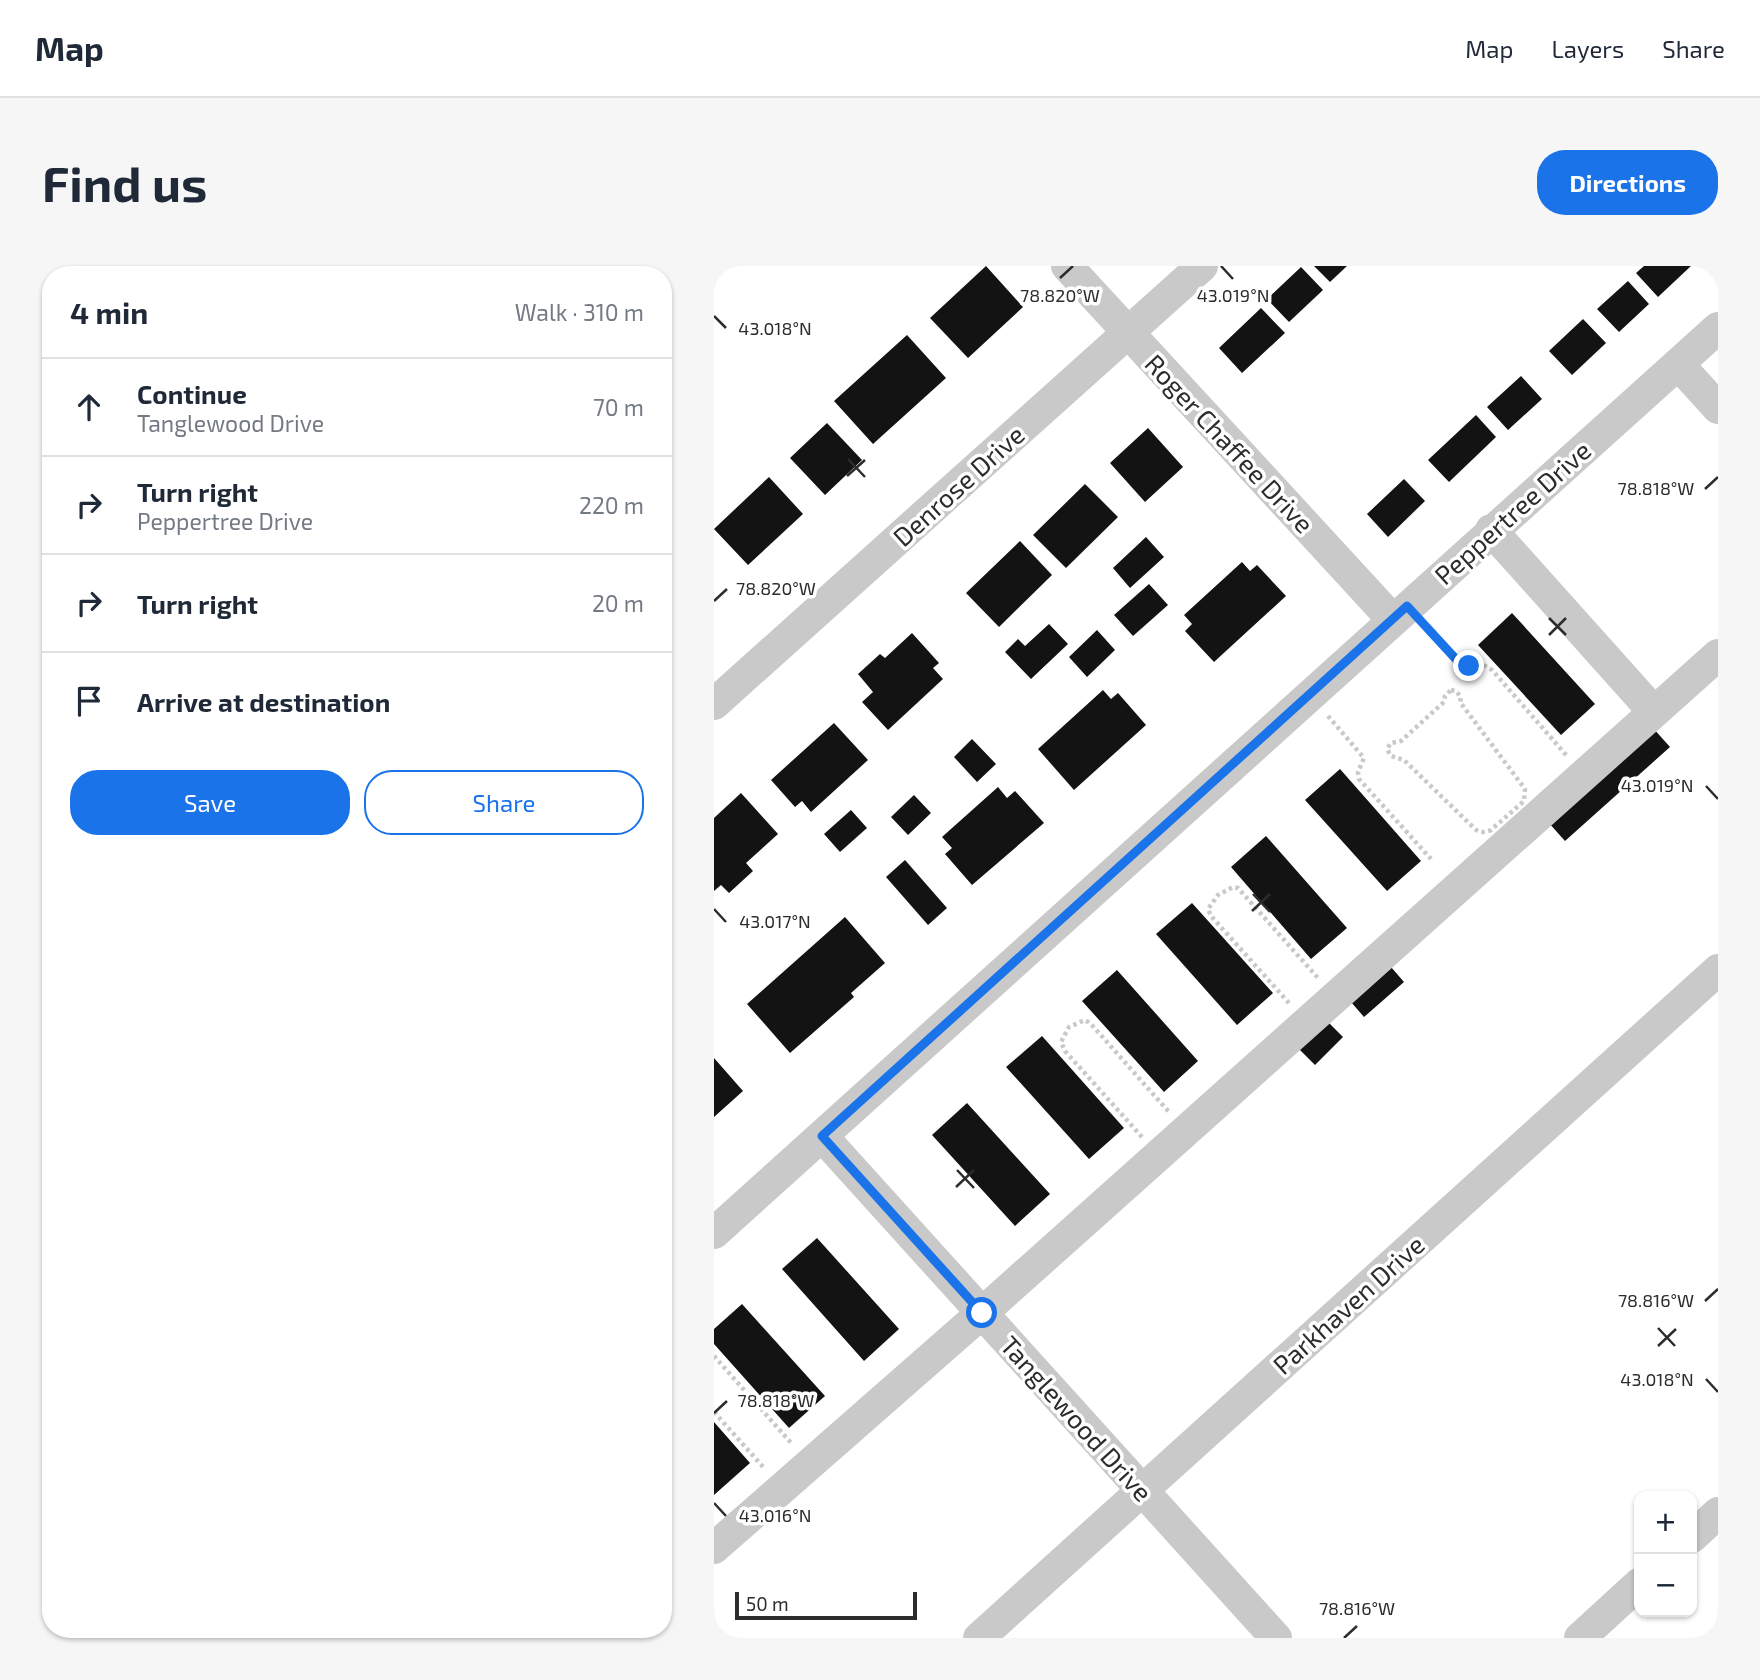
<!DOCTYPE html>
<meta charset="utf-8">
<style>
body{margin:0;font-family:"Exo 2",sans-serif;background:#f6f6f7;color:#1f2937}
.controls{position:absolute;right:21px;bottom:21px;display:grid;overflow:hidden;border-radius:14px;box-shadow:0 2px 5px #0004}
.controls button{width:63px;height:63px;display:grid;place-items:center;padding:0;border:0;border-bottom:2px solid #e0e1e3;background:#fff;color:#1f2937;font:35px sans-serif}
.scale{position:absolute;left:21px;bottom:18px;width:182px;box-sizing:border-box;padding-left:7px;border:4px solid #2c2c2c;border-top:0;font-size:19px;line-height:24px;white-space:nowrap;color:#2c2c2c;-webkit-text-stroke:5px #fff;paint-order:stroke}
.stop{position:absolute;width:21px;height:21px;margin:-16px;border:5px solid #1a73e8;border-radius:50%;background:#fff}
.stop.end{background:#1a73e8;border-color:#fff;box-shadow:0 2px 7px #0008}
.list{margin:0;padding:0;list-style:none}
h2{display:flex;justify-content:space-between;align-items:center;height:91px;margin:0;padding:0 28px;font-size:30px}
h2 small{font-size:23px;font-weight:400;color:#747a83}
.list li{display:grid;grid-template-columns:46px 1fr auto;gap:21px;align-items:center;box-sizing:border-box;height:98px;padding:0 28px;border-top:2px solid #e0e1e3}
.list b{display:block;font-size:26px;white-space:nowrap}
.list p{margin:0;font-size:23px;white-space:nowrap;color:#747a83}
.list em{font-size:23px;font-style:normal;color:#747a83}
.actions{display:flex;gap:14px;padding:21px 28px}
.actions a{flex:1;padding:16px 0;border:2px solid #1a73e8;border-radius:28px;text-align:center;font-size:24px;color:#1a73e8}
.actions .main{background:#1a73e8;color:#fff}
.icon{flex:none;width:38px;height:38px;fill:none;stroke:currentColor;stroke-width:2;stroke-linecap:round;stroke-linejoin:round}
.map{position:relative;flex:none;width:1004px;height:1372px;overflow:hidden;border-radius:28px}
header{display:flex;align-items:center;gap:42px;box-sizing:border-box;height:98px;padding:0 35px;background:#fff;border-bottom:2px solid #e0e1e3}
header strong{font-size:33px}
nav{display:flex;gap:38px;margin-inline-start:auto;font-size:24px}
.intro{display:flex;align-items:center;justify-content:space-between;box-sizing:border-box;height:168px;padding:0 42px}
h1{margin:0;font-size:49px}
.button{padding:18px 32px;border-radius:28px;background:#1a73e8;color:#fff;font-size:24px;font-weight:700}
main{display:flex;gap:42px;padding:0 42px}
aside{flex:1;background:#fff;border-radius:28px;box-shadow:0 2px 5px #0004}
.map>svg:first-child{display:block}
.building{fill:#131313}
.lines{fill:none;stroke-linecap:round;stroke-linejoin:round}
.path{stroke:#c9c9c9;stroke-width:4.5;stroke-dasharray:3.5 3.5;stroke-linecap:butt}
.minor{stroke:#c9c9c9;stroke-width:32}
.route{stroke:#1a73e8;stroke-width:9}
.ticks{fill:none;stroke:#2c2c2c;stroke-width:2.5}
.labels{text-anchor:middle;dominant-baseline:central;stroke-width:7;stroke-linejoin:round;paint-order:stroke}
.street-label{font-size:26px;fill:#2c2c2c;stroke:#fff}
.ticks-label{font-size:18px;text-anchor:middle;fill:#2c2c2c;stroke:#fff;stroke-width:7;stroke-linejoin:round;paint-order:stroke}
</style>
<header>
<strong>Map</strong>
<nav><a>Map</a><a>Layers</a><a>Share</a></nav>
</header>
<div class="intro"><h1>Find us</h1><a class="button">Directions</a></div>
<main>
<aside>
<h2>4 min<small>Walk · 310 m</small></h2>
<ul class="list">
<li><svg class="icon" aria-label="ahead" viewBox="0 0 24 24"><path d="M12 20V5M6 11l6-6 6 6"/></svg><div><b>Continue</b><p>Tanglewood Drive</p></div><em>70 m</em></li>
<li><svg class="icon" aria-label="right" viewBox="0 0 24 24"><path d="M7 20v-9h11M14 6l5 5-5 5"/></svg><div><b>Turn right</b><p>Peppertree Drive</p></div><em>220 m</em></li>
<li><svg class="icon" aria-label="right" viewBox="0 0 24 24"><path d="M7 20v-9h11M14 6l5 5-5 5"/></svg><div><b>Turn right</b></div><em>20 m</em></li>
<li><svg class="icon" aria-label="arrive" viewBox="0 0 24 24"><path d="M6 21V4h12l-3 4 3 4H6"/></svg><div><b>Arrive at destination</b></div></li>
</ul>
<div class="actions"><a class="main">Save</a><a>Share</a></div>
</aside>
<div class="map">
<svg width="1004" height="1372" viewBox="0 0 1004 1372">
<rect width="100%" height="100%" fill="#fff"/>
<path class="building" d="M272 0 309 41 254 92 216 52Z
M600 0H633L616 16Z
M930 0H977L944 31 922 7Z
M587 1 609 24 575 56 553 33Z
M914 15 935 38 905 66 883 43Z
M547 42 571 67 528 107 505 82Z
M869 53 892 77 858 109 835 85Z
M193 69 232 112 159 178 120 135Z
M807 110 828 133 794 164 773 141Z
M762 149 782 171 735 216 714 194Z
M113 157 148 194 111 229 76 192Z
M434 162 469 201 431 236 396 197Z
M55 211 89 248 34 299 0 263Z
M690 213 711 235 674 271 653 248Z
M371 218 404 251 352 302 319 269Z
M432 271 450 291 416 322 399 302Z
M306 275 338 309 285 361 252 327Z
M528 296 536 305 543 299 572 330 500 396 471 365 478 358 470 349Z
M435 318 454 339 419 370 400 349Z
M798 347 881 438 847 469 764 379Z
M335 358 354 378 317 413 291 386 304 373 311 380Z
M383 364 401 384 373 411 355 391Z
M198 367 225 397 219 402 229 413 174 464 148 436 159 426 144 408 166 388 171 392Z
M389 424 397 433 404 427 432 459 360 524 324 483Z
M120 457 154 494 97 546 88 535 81 541 57 514Z
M939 462 956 481 851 575 834 556Z
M258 473 282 498 263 516 240 491Z
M626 503 707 595 673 625 591 534Z
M284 521 293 532 301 525 330 557 258 619 231 588 238 582 228 571Z
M27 527 64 568 32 597 39 605 15 627 7 619 0 625V552Z
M200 529 217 547 194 569 177 551Z
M137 544 153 562 126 586 110 568Z
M552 570 633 662 597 693 517 601Z
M191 594 233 642 214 659 172 611Z
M478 637 559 727 523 759 442 668Z
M131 651 171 697 137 727 140 731 76 787 33 738Z
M677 701 690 716 650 751 637 736Z
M403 704 484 795 450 826 368 735Z
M613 755 629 771 601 799 585 783Z
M328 770 410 862 375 893 292 801Z
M0 792 29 825 0 851Z
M253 837 336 928 301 960 218 869Z
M103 972 185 1063 150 1095 68 1003Z
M28 1038 111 1130 75 1162 0 1078V1063Z
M0 1156 36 1197 0 1229Z"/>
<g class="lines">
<path class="path" d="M713 361 751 403 766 397 778 404 853 490
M737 424 742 425 747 431 746 436 811 523 810 535 777 564C770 567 765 567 760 562L690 494 677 490 673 483 677 477 687 475 730 436 731 430Z
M614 450 650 492 644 506 645 513 717 593
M575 737 497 650 494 643 504 629 519 621 524 622 604 712
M428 871 351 785 347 776 355 761 371 754 377 758 455 846
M0 1090 79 1179
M0 1146 51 1203"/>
<path class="minor" d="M353 0 678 353
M964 98 1004 142
M777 264 940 446
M0 438 488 0
M108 870 562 1372
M0 967 1004 62
M978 1271 1004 1247
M0 1282 268 1047 1004 389
M265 1372 1004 704
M866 1372 925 1318"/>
</g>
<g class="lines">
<path class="route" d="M268 1047 108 870 693 340 751 403 755 400"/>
</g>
<path class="ticks" d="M507 0 519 13M346 12 359 0M0 50 12 62M134 193 151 211M133 210 151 194M991 223 1004 211M0 335 13 323M835 352 852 369M835 369 852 352M992 520 1004 533M539 628 556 646M0 643 12 656M538 645 556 628M243 904 260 922M242 921 260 904M991 1035 1004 1023M944 1062 961 1080M944 1080 962 1063M992 1113 1004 1126M0 1147 13 1135M0 1237 12 1250M630 1372 643 1360"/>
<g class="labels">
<g class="street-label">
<text transform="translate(516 177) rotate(47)">Roger Chaffee Drive</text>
<text transform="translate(244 219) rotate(-42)">Denrose Drive</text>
<text transform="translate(798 246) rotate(-42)">Peppertree Drive</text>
<text transform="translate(634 1038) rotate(-42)">Parkhaven Drive</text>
<text transform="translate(363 1152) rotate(48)">Tanglewood Drive</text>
</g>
</g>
<g class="ticks-label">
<text x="346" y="36">78.820°W</text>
<text x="519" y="36">43.019°N</text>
<text x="61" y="69">43.018°N</text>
<text x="942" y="229">78.818°W</text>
<text x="62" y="329">78.820°W</text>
<text x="943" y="526">43.019°N</text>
<text x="61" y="662">43.017°N</text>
<text x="942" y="1041">78.816°W</text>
<text x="943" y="1120">43.018°N</text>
<text x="62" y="1141">78.818°W</text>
<text x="61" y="1256">43.016°N</text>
<text x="643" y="1349">78.816°W</text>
</g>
</svg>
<div class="controls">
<button>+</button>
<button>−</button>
</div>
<div class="scale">50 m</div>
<div class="stop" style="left:268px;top:1047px"></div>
<div class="stop end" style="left:755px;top:400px"></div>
</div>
</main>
